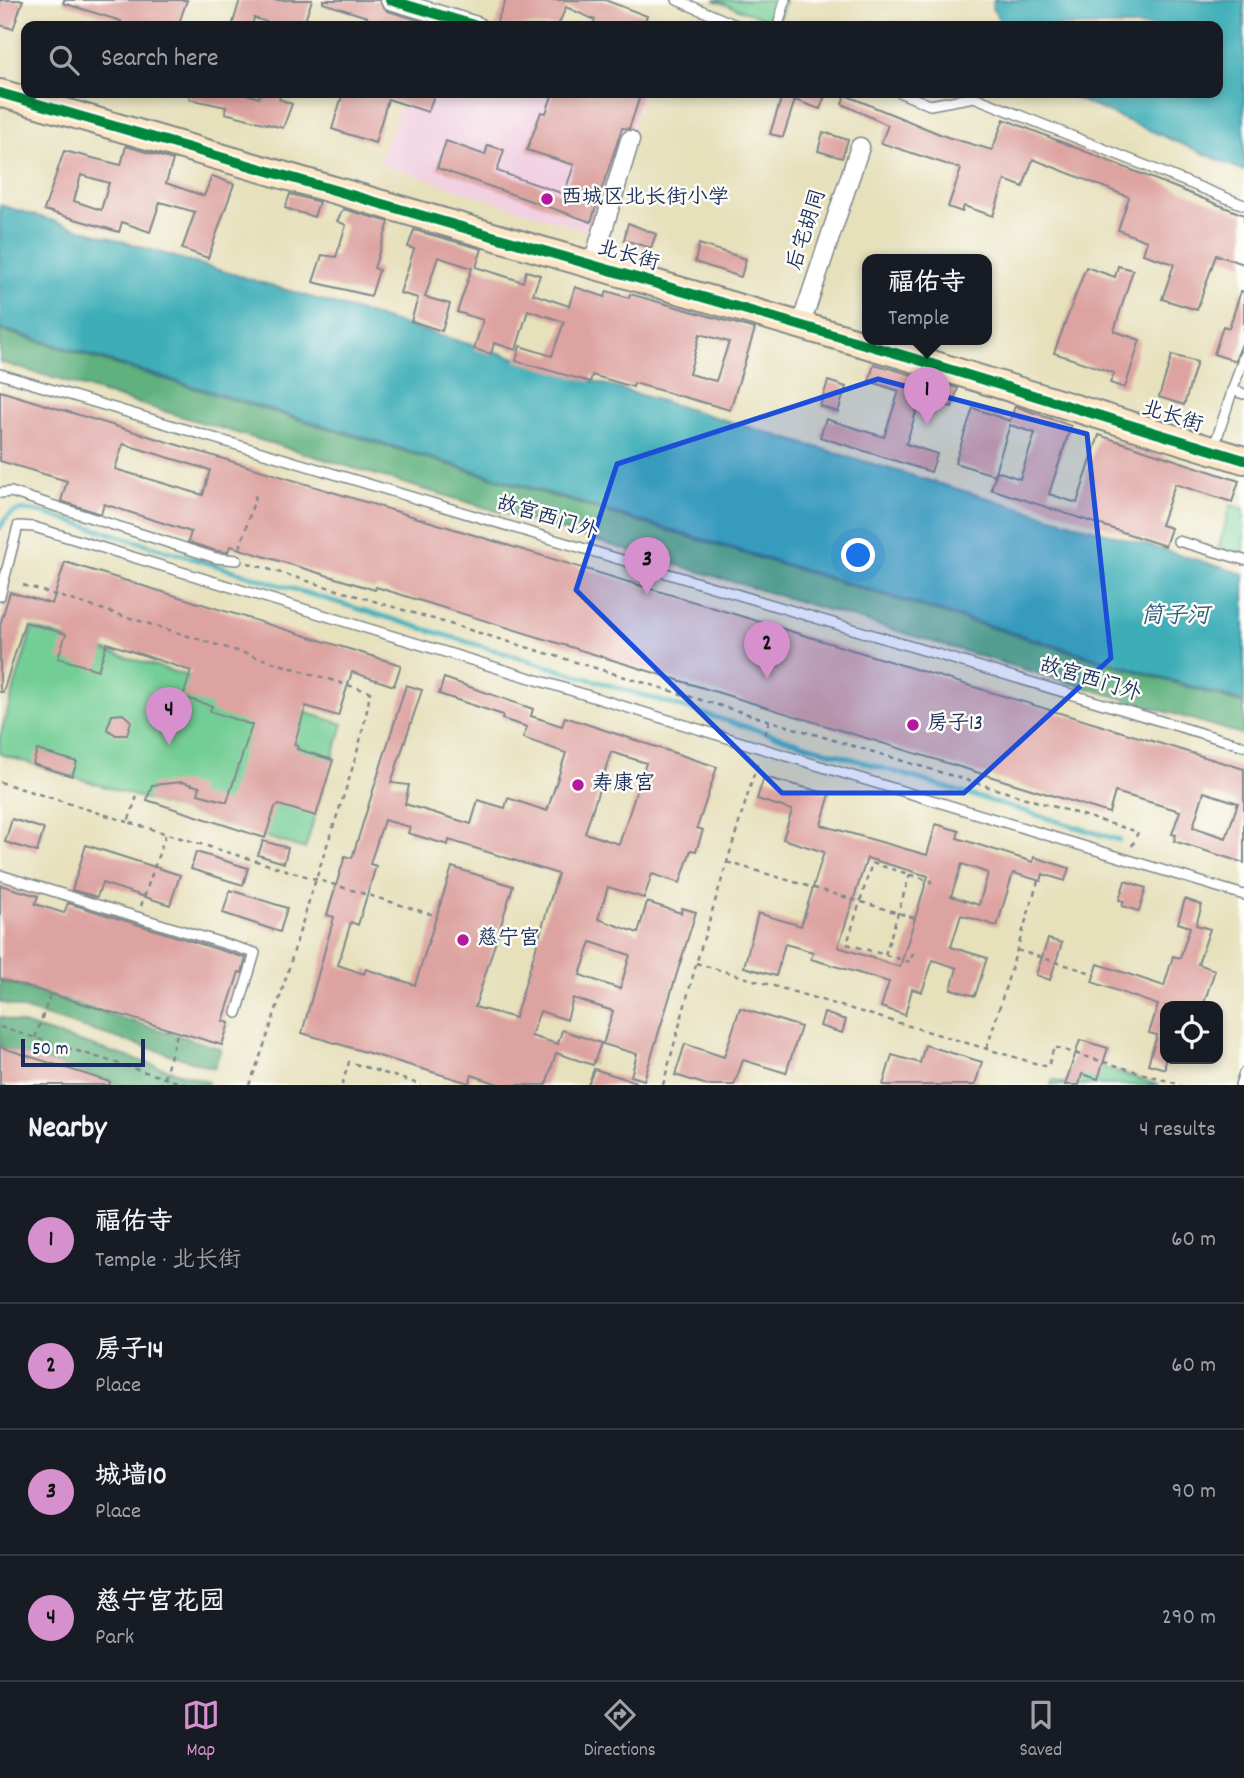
<!DOCTYPE html>
<meta charset="utf-8">
<style>
body{margin:0;font-family:Dekko,"LXGW WenKai TC",sans-serif;background:#242831;color:#f1f3f6}
.controls{position:absolute;right:21px;bottom:21px;display:grid;overflow:hidden;border-radius:14px;box-shadow:0 4px 10px #0003}
.controls button{width:63px;height:63px;display:grid;place-items:center;padding:0;border:0;border-bottom:2px solid #363941;background:#171b24;color:#f1f3f6;font:35px sans-serif}
.scale{position:absolute;left:21px;bottom:18px;width:124px;box-sizing:border-box;padding-left:7px;border:4px solid #1b2f5e;border-top:0;font-size:19px;line-height:24px;white-space:nowrap;color:#1b2f5e;-webkit-text-stroke:5px #fdfcf7;paint-order:stroke}
.you{position:absolute;left:859px;top:556px;width:24px;height:24px;margin:-18px;border:5px solid #fff;border-radius:50%;background:#1a73e8;box-shadow:0 0 0 10px #1a73e833}
.badge{display:grid;place-items:center;width:46px;height:46px;border-radius:50%;background:#d690ce;color:#111;font-size:23px;font-weight:700}
.pin{position:absolute;translate:-50% -58px;filter:drop-shadow(0 2px 4px #0008)}
.pin::after{content:'';position:absolute;top:37px;width:24px;height:21px;background:inherit;clip-path:polygon(0 0,100% 0,50% 100%)}
.popup{position:absolute;left:862px;top:254px;width:130px;height:91px;box-sizing:border-box;display:grid;place-content:center;border-radius:14px;background:#171b24;filter:drop-shadow(0 2px 5px #0005);font-size:23px;white-space:nowrap;color:#9ea1a6}
.popup b{font-size:26px;color:#f1f3f6}
.popup::after{content:'';position:absolute;left:50%;top:100%;margin-left:-14px;border:14px solid transparent;border-top-color:#171b24}
.list{margin:0;padding:0;list-style:none}
h2{display:flex;justify-content:space-between;align-items:center;height:91px;margin:0;padding:0 28px;font-size:30px}
h2 small{font-size:23px;font-weight:400;color:#9ea1a6}
.list li{display:grid;grid-template-columns:46px 1fr auto;gap:21px;align-items:center;box-sizing:border-box;height:126px;padding:0 28px;border-top:2px solid #363941}
.list b{display:block;font-size:26px;white-space:nowrap}
.list p{margin:0;font-size:23px;white-space:nowrap;color:#9ea1a6}
.list em{font-size:23px;font-style:normal;color:#9ea1a6}
.icon{flex:none;width:38px;height:38px;fill:none;stroke:currentColor;stroke-width:2;stroke-linecap:round;stroke-linejoin:round}
.map{position:relative;flex:none;width:1244px;height:1085px;overflow:hidden}
.search{position:absolute;background:#171b24;box-shadow:0 4px 10px #0003;left:21px;right:21px;top:21px;height:77px;display:flex;align-items:center;gap:18px;box-sizing:border-box;padding:0 24px;border-radius:14px;color:#9ea1a6;font-size:26px}
.sheet{height:595px;background:#171b24}
nav{display:flex;justify-content:space-around;align-items:center;box-sizing:border-box;height:98px;border-top:2px solid #363941;background:#171b24;font-size:19px;color:#9ea1a6}
nav a{display:grid;justify-items:center;gap:4px}
nav .on{color:#d690ce}
.map>svg:first-child{display:block}
.built{fill:#f1d0e2}
.green{fill:#73ce95;stroke:#477e7a;stroke-width:2}
.forest{fill:#5eb17e;stroke:#3c706e;stroke-width:2}
.water{fill:#3daeb7;stroke:#2c6e8a;stroke-width:2}
.lines{fill:none;stroke-linecap:round;stroke-linejoin:round}
.stream{stroke:#3daeb7;stroke-width:5}
.building{fill:#dda3a0;fill-rule:evenodd}
.lane-casing{stroke:#80888c;stroke-width:12}
.street-casing{stroke:#80888c;stroke-width:21}
.secondary-casing{stroke:#80888c;stroke-width:30}
.path{stroke:#80888c;stroke-width:2.5;stroke-dasharray:5 5;stroke-linecap:butt}
.lane{stroke:#fff;stroke-width:9}
.street{stroke:#fff;stroke-width:18}
.secondary{stroke:#fbe6c4;stroke-width:26}
.cycleway-casing{stroke:#fdfcf7;stroke-width:15}
.cycleway{stroke:#00873e;stroke-width:10}
.marked{fill:#1d4ed8;fill-opacity:0.2;stroke:#1d4ed8;stroke-width:5;stroke-linejoin:round}
.poi-dot{fill:#b5179e;stroke:#fdfcf7;stroke-width:2.5}
.labels{text-anchor:middle;dominant-baseline:central;stroke-width:5;stroke-linejoin:round;paint-order:stroke}
.poi-label{font-size:21px;fill:#1b2f5e;stroke:#fdfcf7;text-anchor:start}
.street-label{font-size:21px;fill:#1b2f5e;stroke:#fdfcf7}
.water-label{font-size:23px;font-style:italic;fill:#275b7d;stroke:#fdfcf7}
</style>
<div class="map">
<svg width="1244" height="1085" viewBox="0 0 1244 1085">
<rect width="100%" height="100%" fill="#fdfcf7"/>
<filter id="ink" filterUnits="userSpaceOnUse"><feTurbulence type="fractalNoise" baseFrequency=".0143" numOctaves="2"/><feDisplacementMap in="SourceGraphic" scale="14" xChannelSelector="R" yChannelSelector="G"/><feConvolveMatrix kernelMatrix="1 2 1 2 8 2 1 2 1" color-interpolation-filters="sRGB"/></filter>
<filter id="wash" filterUnits="userSpaceOnUse"><feTurbulence type="fractalNoise" baseFrequency=".00686" numOctaves="4" result="noise"/><feDisplacementMap in="SourceGraphic" scale="28" xChannelSelector="R" yChannelSelector="G"/><feGaussianBlur stdDeviation="1.57" result="paint"/><feColorMatrix in="noise" values="0 0 0 0 0 0 0 0 0 0 0 0 0 0 0 0 0 1.4 0 .05"/><feComposite in="paint" operator="in"/></filter>
<g filter="url(#wash)">
<rect width="100%" height="100%" fill="#e6e0bb"/>
<path class="built" d="M406 93H643L596 234 378 163Z"/>
<path class="green" d="M714 0H785L778 24Z
M1231 505 1244 509V557L1218 549Z
M32 628 343 724 305 849 0 754V736Z
M1074 1059 1159 1085H1051L1053 1080 1066 1084Z"/>
<path class="forest" d="M0 330 1244 704V735L0 362Z
M0 980 221 1049 214 1068 0 1002Z
M0 1017 208 1082 207 1085H119L0 1047Z"/>
<path class="water" d="M994 0H1244V171L1063 93H1218V26H1004L992 8Z
M0 205 1244 574V702L0 328Z"/>
<g class="lines">
<path class="stream" d="M0 528C10 508 19 509 40 512L1119 840"/>
</g>
<g id="blocks">
<path class="building" d="M0 0H23L13 29 0 25Z
M64 0H187L178 26H120L121 21 63 3Z
M240 0H312L303 26H280L254 18 252 26H232Z
M323 0H379L387 11 438 26H364L367 17 323 3Z
M506 0H605L647 16 643 26H592L595 20 566 7 558 26H495Z
M190 93H243L259 98 261 93H281L279 99 292 104 283 128 225 113 226 107 189 99Z
M343 93H435L428 112 388 99 375 143 332 129Z
M553 93H641L629 129 622 128 591 222 437 168 446 141 485 155 488 145 504 150 497 171 564 194 574 165 527 150 541 112 546 113Z
M779 93H826L820 109 795 100 783 137 770 134 782 96Z
M845 95 947 137 992 150 1004 119 1244 215V264L1216 255 1197 310 1162 299 1174 264 1143 254 1147 241 1118 230 1129 197 1033 159 1023 187 1005 180 993 216 964 206 962 212 948 207 961 169 881 143 888 125 842 104Z
M823 132 848 140 842 158 818 151Z
M126 146 173 160 166 183 204 196 212 176 234 184 208 258 182 249 195 212 160 202 150 232 122 222 119 232 44 210 64 151 121 165ZM81 175 109 183 101 210 74 201Z
M290 194 319 202 314 217 285 208Z
M343 209 389 222 374 268 379 270 371 296 313 282 322 255 336 257 346 225 337 221Z
M628 223 656 234 651 248 624 240Z
M414 230 482 249 476 267 523 282 526 271 540 275 533 294 569 306 575 287 605 297 607 291 629 298 630 294 755 329 730 410 634 383 633 387 592 375 590 382 516 361 520 346 552 356 564 322 528 310 516 350 494 343 491 354 474 349 483 320 457 312 472 268 438 257 425 297 450 304 442 331 411 321 418 298 400 293 414 249 408 247ZM700 334 729 342 716 381 689 374Z
M699 244 746 259 741 277 695 262Z
M1118 266 1133 270 1114 331 1140 340 1125 388 1110 383 1114 373 1054 353 1086 267 1115 277Z
M1241 291 1244 292V339L1235 361 1214 354 1223 326 1229 328Z
M1172 355 1197 362 1184 405 1159 397Z
M874 364 958 388 952 407 921 397 906 444 937 454 931 472 820 437 826 419 884 437 899 391 869 381Z
M828 381 846 387 838 412 820 406Z
M0 391 1244 769V863L1174 841 1176 835 1172 834 1180 811 1115 792 1109 813 376 587 375 590 230 546 228 552 217 551 188 542 191 532 104 504 101 514 61 501 67 481 0 461ZM123 444 210 470 203 495 115 469ZM1204 792 1238 803 1226 838 1193 827Z
M1015 406 1071 426 1049 494 1077 503 1099 435 1239 481 1232 502 1175 484 1161 525 1171 528 1165 546 991 489 997 471 1020 479 1035 433 1010 425 994 475 955 463 973 408 1010 421Z
M65 562 401 665 394 686 352 672 338 716 306 706 294 745 298 746 297 749 333 760 316 816 279 805 275 807 265 838 147 800 152 785 182 782 200 787 198 794 227 802 252 725 210 711 212 706 183 697 191 671 107 643 98 670 58 658 66 634 25 622 3 692H0V625L10 592 52 604Z
M444 678 533 709 531 716 562 726 565 717 717 767 697 828 703 830 696 851 691 850 680 883 652 874 644 898 608 887 598 919 638 933 647 902 681 913 682 908 696 912 644 1080 631 1076 637 1054 603 1044 613 1011 573 998 567 1020 540 1011 531 1036 558 1044 562 1030 601 1043 593 1065 556 1053 546 1085H501L472 1075 469 1083 302 1033 334 917 327 915 345 856 352 858 406 685 422 690 391 783 409 785 405 804 471 824 478 800 505 808 508 798 547 811 566 753 523 738 527 727 502 719 503 715 439 694ZM611 752 646 763 619 844 585 833ZM384 820 410 827 408 833 448 845 449 840 558 874 515 1018 475 1007 513 886 452 867 415 985 366 969 364 974 338 965 351 922 358 925 376 866 370 864ZM591 942 630 955 620 989 580 975Z
M123 714 131 721 127 735H116L107 729 112 715Z
M37 750 77 762 72 776 33 764Z
M764 777 830 794 821 825 927 855 936 824 959 831 957 838 1033 862 1034 857 1069 868 1065 881 1043 874 1041 881 1013 873 997 926 961 915 951 947 987 958 975 996 951 989 957 968 933 960 922 992 912 989 905 1015 881 1007 889 982 811 959 813 952 785 944 776 976 744 967 758 913 801 926 824 852 783 839 792 810 757 799ZM867 858 928 876 900 967 838 947ZM962 864 988 873 979 905 951 896Z
M12 819 44 829 37 852 5 842Z
M263 841 288 848 284 863 258 855Z
M86 845 180 875 170 905 102 883 97 897 72 890Z
M196 852 248 868 243 885 191 869Z
M1125 881 1146 888 1139 911 1122 906 1124 901 1119 900Z
M0 885 38 896 35 904 64 913 68 903 246 958 242 973 239 972 223 1021 229 1023 222 1045 0 979Z
M230 890 287 908 280 932 223 913Z
M1185 899 1202 905 1196 925 1210 929 1198 964 1215 970 1203 1006H1165V1069L1148 1064 1157 1035 1149 1033 1158 1005 1092 982 1098 964 1164 986 1173 956 1180 958 1190 927 1178 923Z
M1048 939 1062 943 1050 980 1036 975Z
M740 1008 801 1027 786 1073 743 1060 734 1085H707L675 1075 685 1044 724 1057Z
M824 1013 846 1020 842 1033 820 1026Z
M1080 1040 1108 1048 1098 1079 1082 1074 1079 1085H1065Z
M925 1045 982 1062 975 1085H883L892 1055 920 1063Z
M0 1047 110 1082V1085H0Z
M594 1069 636 1082 635 1085H588Z"/>
</g>
</g>
<g filter="url(#ink)">
<use href="#blocks" fill-opacity="0" stroke="#80888c" stroke-width="2"/>
<g class="lines">
<defs>
<path id="lane" d="M677 0 738 26
M778 26 785 0
M901 93 930 105 974 97 1244 205
M0 374 1244 746
M1232 390 1244 394
M1214 447 1244 355
M0 493 11 492 216 558 237 560
M1178 541 1244 560
M0 596 18 526 34 527 1244 895
M0 875 255 953 237 1013
M1240 1085 1244 1073"/>
<path id="street" d="M390 0 477 26
M592 266 630 140
M800 327 860 147"/>
<path id="secondary" d="M0 93 909 357 1244 460"/>
</defs>
<use href="#lane" class="lane-casing"/>
<use href="#street" class="street-casing"/>
<use href="#secondary" class="secondary-casing"/>
<path class="path" d="M240 548 256 494
M248 563 1138 832 1132 846
M23 585 370 692C361 755 336 815 317 876 294 946 277 1017 249 1085
M765 735 769 721
M0 782 128 822
M137 796 128 822 437 916
M727 862 915 918
M141 906 166 833
M1017 950 1095 974
M913 953 910 962 847 944 872 863 931 881 929 889
M885 955 910 874
M696 963 1048 1067 1054 1047 1181 1085
M0 1027 187 1085
M35 1038 50 995
M987 1048 1038 881
M164 1078 178 1031
M342 1085 349 1062 422 1085
M663 1085 699 954 758 761"/>
<use href="#lane" class="lane"/>
<use href="#street" class="street"/>
<use href="#secondary" class="secondary"/>
<defs>
<path id="cycleway" d="M390 0 477 26
M0 93 909 357 1244 460"/>
</defs>
<use href="#cycleway" class="cycleway-casing"/>
<use href="#cycleway" class="cycleway"/>
</g>
</g>
<path class="marked" d="M878 379 1087 434 1111 658 964 793H782L576 590 617 464Z"/>
<g class="poi-dot">
<circle cx="547" cy="199" r="7"/>
<circle cx="913" cy="725" r="7"/>
<circle cx="578" cy="785" r="7"/>
<circle cx="463" cy="940" r="7"/>
</g>
<g class="labels">
<g class="poi-label">
<text x="561" y="199">西城区北长街小学</text>
<text x="927" y="725">房子13</text>
<text x="592" y="785">寿康宫</text>
<text x="477" y="940">慈宁宫</text>
</g>
<g class="street-label">
<text transform="translate(808 230) rotate(-72)">后宅胡同</text>
<text transform="translate(628 257) rotate(16)">北长街</text>
<text transform="translate(1172 418) rotate(17)">北长街</text>
<text transform="translate(547 519) rotate(17)">故宫西门外</text>
<text transform="translate(1090 681) rotate(17)">故宫西门外</text>
</g>
<g class="water-label">
<text x="1175" y="617">筒子河</text>
</g>
</g>
</svg>
<div class="controls">
<button><svg class="icon" aria-label="locate" viewBox="0 0 24 24"><circle cx="12" cy="12" r="6"/><path d="M12 2v4M12 18v4M2 12h4M18 12h4"/></svg></button>
</div>
<div class="scale">50 m</div>
<div class="you"></div>
<div class="pin badge" style="left:927px;top:425px">1</div>
<div class="popup"><b>福佑寺</b>Temple</div>
<div class="pin badge" style="left:767px;top:679px">2</div>
<div class="pin badge" style="left:647px;top:595px">3</div>
<div class="pin badge" style="left:169px;top:745px">4</div>
<div class="search"><svg class="icon" aria-label="search" viewBox="0 0 24 24"><circle cx="10" cy="10" r="6"/><path d="M15 15l6 6"/></svg>Search here</div>
</div>
<section class="sheet">
<h2>Nearby<small>4 results</small></h2>
<ul class="list">
<li><span class="badge">1</span><div><b>福佑寺</b><p>Temple · 北长街</p></div><em>60 m</em></li>
<li><span class="badge">2</span><div><b>房子14</b><p>Place</p></div><em>60 m</em></li>
<li><span class="badge">3</span><div><b>城墙10</b><p>Place</p></div><em>90 m</em></li>
<li><span class="badge">4</span><div><b>慈宁宫花园</b><p>Park</p></div><em>290 m</em></li>
</ul>
</section>
<nav>
<a class="on"><svg class="icon" aria-label="map" viewBox="0 0 24 24"><path d="M3 6l6-2 6 2 6-2v14l-6 2-6-2-6 2zM9 4v14M15 6v14"/></svg>Map</a>
<a><svg class="icon" aria-label="directions" viewBox="0 0 24 24"><path d="M12 3l9 9-9 9-9-9zM9 14v-3h6M13 9l2 2-2 2"/></svg>Directions</a>
<a><svg class="icon" aria-label="saved" viewBox="0 0 24 24"><path d="M7 4h10v16l-5-4-5 4z"/></svg>Saved</a>
</nav>
